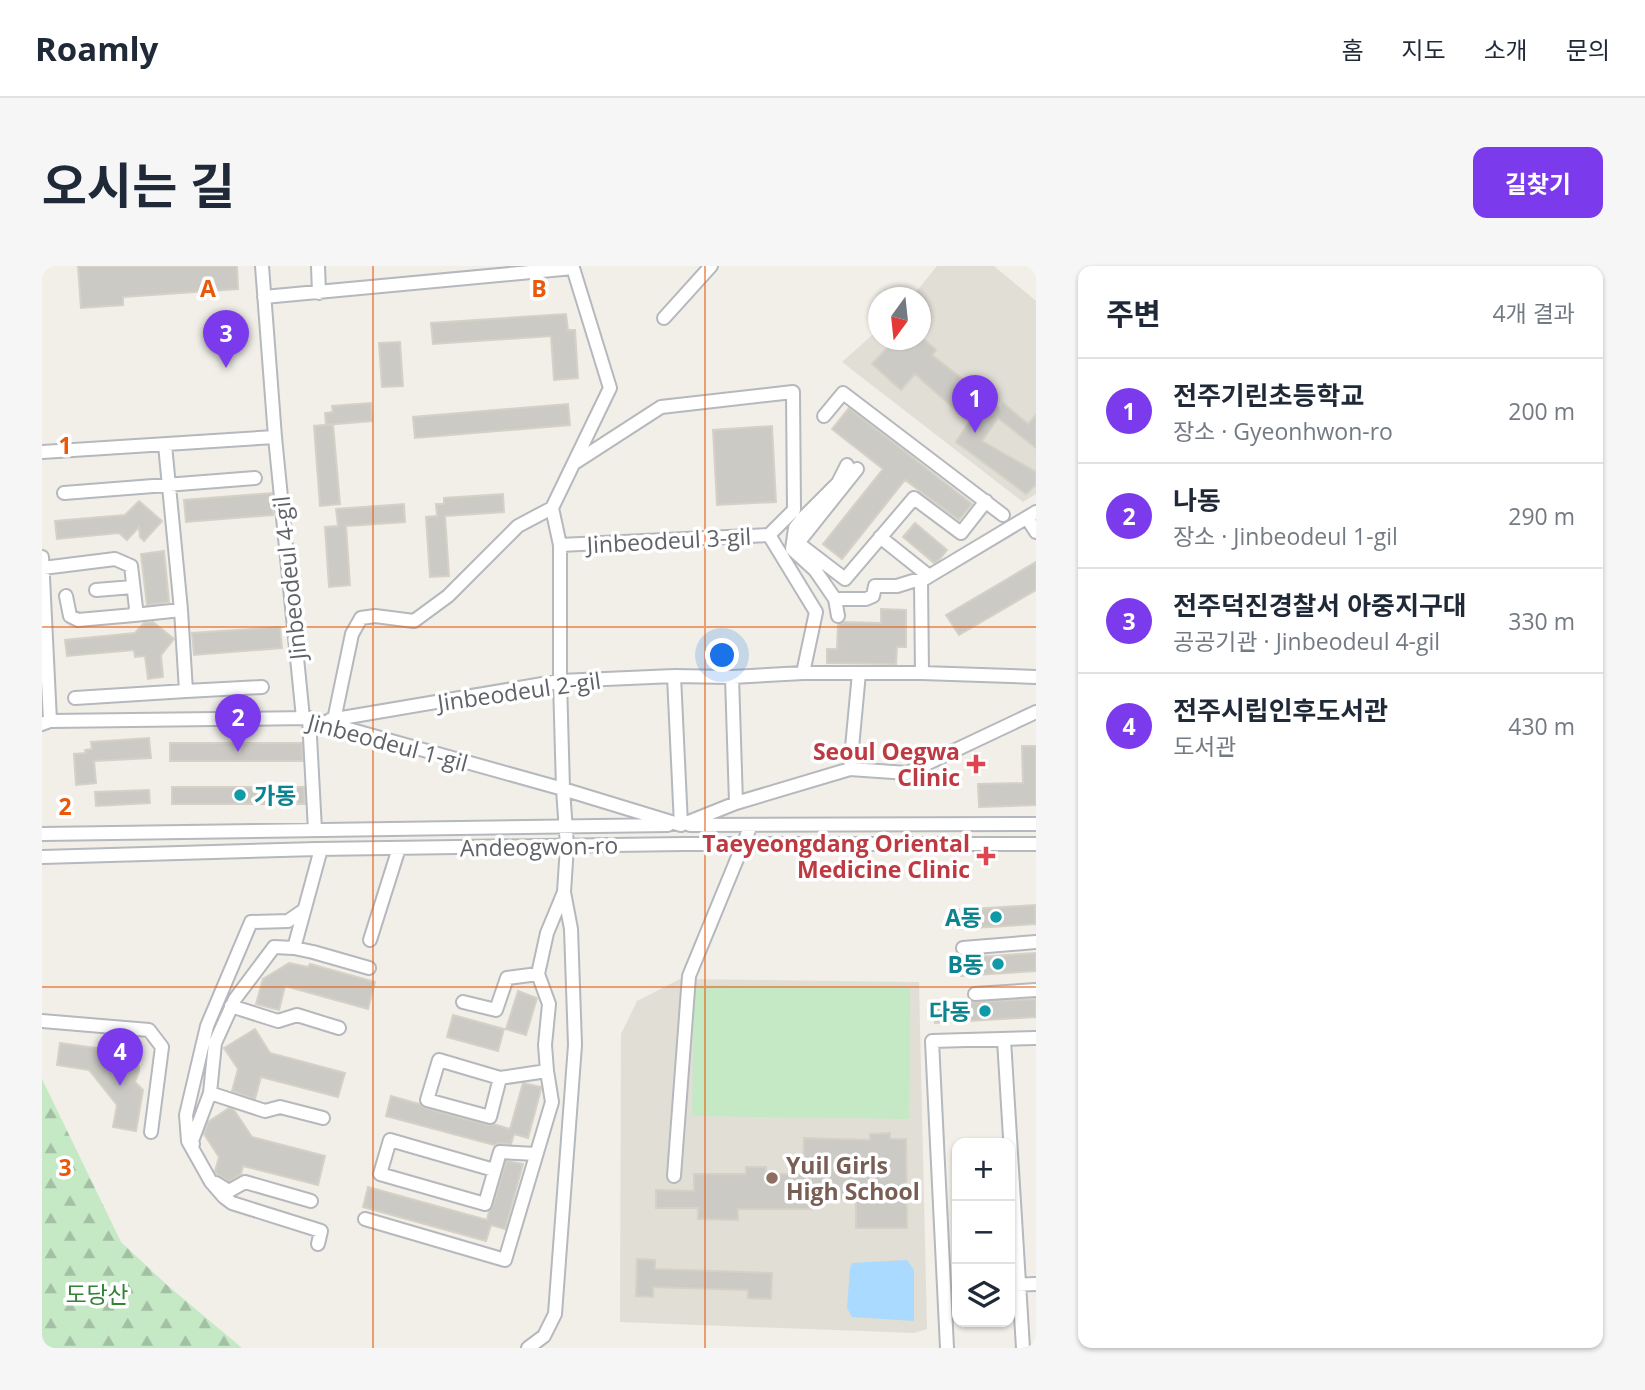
<!DOCTYPE html>
<html lang="ko">
<meta charset="utf-8">
<style>
body{margin:0;font-family:"Open Sans","Noto Sans KR",sans-serif;background:#f6f6f7;color:#1f2937}
.controls{position:absolute;right:21px;bottom:21px;display:grid;overflow:hidden;border-radius:14px;box-shadow:0 2px 5px #0004}
.controls button{width:63px;height:63px;display:grid;place-items:center;padding:0;border:0;border-bottom:2px solid #e0e1e3;background:#fff;color:#1f2937;font:35px sans-serif}
.compass{position:absolute;left:826px;top:21px;width:63px;height:63px;border-radius:50%;background:#fff;box-shadow:0 2px 5px #0004;rotate:195deg}
.you{position:absolute;left:681px;top:390px;width:24px;height:24px;margin:-18px;border:5px solid #fff;border-radius:50%;background:#1a73e8;box-shadow:0 0 0 10px #1a73e833}
.badge{display:grid;place-items:center;width:46px;height:46px;border-radius:50%;background:#7c3aed;color:#fff;font-size:23px;font-weight:700}
.pin{position:absolute;translate:-50% -58px;filter:drop-shadow(0 2px 4px #0008)}
.pin::after{content:'';position:absolute;top:37px;width:24px;height:21px;background:inherit;clip-path:polygon(0 0,100% 0,50% 100%)}
.list{margin:0;padding:0;list-style:none}
h2{display:flex;justify-content:space-between;align-items:center;height:91px;margin:0;padding:0 28px;font-size:30px}
h2 small{font-size:23px;font-weight:400;color:#747a83}
.list li{display:grid;grid-template-columns:46px 1fr auto;gap:21px;align-items:center;box-sizing:border-box;height:105px;padding:0 28px;border-top:2px solid #e0e1e3}
.list b{display:block;font-size:26px;white-space:nowrap}
.list p{margin:0;font-size:23px;white-space:nowrap;color:#747a83}
.list em{font-size:23px;font-style:normal;color:#747a83}
.icon{flex:none;width:38px;height:38px;fill:none;stroke:currentColor;stroke-width:2;stroke-linecap:round;stroke-linejoin:round}
.map{position:relative;flex:none;width:994px;height:1082px;overflow:hidden;border-radius:14px}
header{display:flex;align-items:center;gap:42px;box-sizing:border-box;height:98px;padding:0 35px;background:#fff;border-bottom:2px solid #e0e1e3}
header strong{font-size:33px}
nav{display:flex;gap:38px;margin-inline-start:auto;font-size:24px}
.intro{display:flex;align-items:center;justify-content:space-between;box-sizing:border-box;height:168px;padding:0 42px}
h1{margin:0;font-size:49px}
.button{padding:18px 32px;border-radius:14px;background:#7c3aed;color:#fff;font-size:24px;font-weight:700}
main{display:flex;gap:42px;padding:0 42px}
aside{flex:1;background:#fff;border-radius:14px;box-shadow:0 2px 5px #0004}
.map>svg:first-child{display:block}
.education{fill:#e1ded6}
.forest{fill:url(#forest-firs)}
.garden{fill:#c5e8c5}
.water{fill:#aadaff}
.building{fill:#cccac5;stroke:#d6d1c6;stroke-width:2}
.lines{fill:none;stroke-linecap:round;stroke-linejoin:round}
.minor-casing{stroke:#b5b8bc;stroke-width:16}
.minor{stroke:#fff;stroke-width:12}
.grid{fill:none;stroke:#e8590c;stroke-width:2;stroke-opacity:0.55}
.health-dot{fill:#e0444e;stroke:#fff;stroke-width:2.5}
.culture-dot{fill:#0f9aa8;stroke:#fff;stroke-width:2.5}
.education-dot{fill:#8d6e63;stroke:#fff;stroke-width:2.5}
.labels{text-anchor:middle;dominant-baseline:central;stroke-width:7;stroke-linejoin:round;paint-order:stroke}
.street-label{font-size:23px;fill:#5f6368;stroke:#fff}
.health-label{font-size:23px;font-weight:bold;fill:#be3a42;stroke:#fff;text-anchor:end}
.culture-label{font-size:23px;font-weight:bold;fill:#0d838f;stroke:#fff;text-anchor:end}
.education-label{font-size:23px;font-weight:bold;fill:#785e54;stroke:#fff;text-anchor:start}
.park-label{font-size:23px;fill:#348238;stroke:#fff}
.grid-label{font-size:23px;text-anchor:middle;font-weight:bold;fill:#e8590c;stroke:#fff;stroke-width:7;stroke-linejoin:round;paint-order:stroke}
</style>
<header>
<strong>Roamly</strong>
<nav><a>홈</a><a>지도</a><a>소개</a><a>문의</a></nav>
</header>
<div class="intro"><h1>오시는 길</h1><a class="button">길찾기</a></div>
<main>
<div class="map">
<svg width="994" height="1082" viewBox="0 0 994 1082">
<defs>
<pattern id="forest-firs" width="22" height="20" patternUnits="userSpaceOnUse" patternTransform="scale(1.75)"><rect width="22" height="20" fill="#c5e8c5"/><path d="M5 1l3.5 6h-7zM16 11l3.5 6h-7z" fill="#a3c0a4"/></pattern>
</defs>
<rect width="100%" height="100%" fill="#f1efe8"/>
<path class="education" d="M895 0H952L994 35V228L981 236 800 96 836 64V74H878V32L870 31Z
M638 713 877 716 885 1063 872 1067 578 1056 579 768 595 735Z"/>
<path class="forest" d="M0 813 79 976 125 1019 200 1082H0Z"/>
<path class="garden" d="M652 719 868 722 867 853 650 850Z"/>
<path class="water" d="M865 994 872 1004V1055L810 1051 805 1042 808 1002 810 997Z"/>
<path class="building" d="M36 0H195L196 23 81 31V39L39 42Z
M524 48 526 64H533L536 112 512 114 509 70 391 78 389 57Z
M852 74H883L894 84 890 89 959 143 961 137 986 158 994 149V182L956 152 940 175 994 206V219L984 228 914 176 927 156 873 108 859 124 830 98Z
M358 76 361 120 340 121 337 77Z
M329 137 330 155 284 159 283 147 291 146 290 140Z
M526 138 528 159 373 172 371 151Z
M807 142 930 238 917 254 863 214 800 293 781 278 841 203 790 163Z
M291 158 298 238 278 240 272 160Z
M730 160 734 236 675 239 671 164Z
M230 227 231 249 144 256 142 234Z
M461 228 462 246 403 250 407 310 388 311 384 251 395 250 394 238H402V232Z
M97 235 120 255 102 275 98 271 97 261 85 274 77 267 15 273 13 255 83 249Z
M362 238 363 256 304 260 308 319 287 321 283 261 296 260 294 243Z
M873 257 905 284 897 294 892 297 861 271Z
M122 285 127 336 105 339 99 288Z
M994 296V324L917 369 904 349Z
M839 343 864 344V381H855L854 398 785 397V383H795L796 359 802 356 839 357Z
M111 356 132 373 119 389 121 411 106 413 103 390 93 391 92 384 25 390 23 374 93 367 102 357Z
M238 361 240 382 152 389 150 367Z
M107 472 109 492 52 495 54 517 34 519 32 488 44 487 43 484 50 483 49 476Z
M128 477H260L261 495H128Z
M980 480H994V539L937 541 936 518 981 517Z
M130 521H262L263 538H130Z
M107 524 108 537 54 540 53 526Z
M993 639 994 658 916 663 915 644Z
M994 687V705L919 710 918 692Z
M247 697 266 701 268 698 333 716 326 743 243 720 237 744 214 738 221 713Z
M476 725 495 732 484 769 464 763Z
M994 733V751L893 757 892 738Z
M411 749 462 763 456 785 405 771Z
M213 763 228 787 303 807 296 831 219 811 213 833 190 825 196 803 182 782Z
M18 777 68 784 80 797 88 794 97 800V805L93 816 101 824 94 865 71 861 75 839 47 804 15 799Z
M481 817 499 821V823L486 872 472 868 469 878 458 877 452 879 344 850 349 830 377 838 383 842 446 859 452 858 468 863Z
M187 842 192 844 210 871 283 890 276 919 201 900 199 908 187 915 175 908 173 905 177 891 162 868 166 856Z
M848 867V873H864L865 962H814V934L769 933V943H696V954L656 953V942H614V924L652 925V908H704V901H724V908H761L762 872 828 874V868Z
M464 895 481 898 463 963 449 959 444 975 321 941 326 921 445 954 447 945 451 940Z
M595 993 613 994V1003L730 1007 729 1033 706 1032V1024L611 1021V1031L594 1030Z"/>
<g class="lines">
<defs>
<path id="minor" d="M220 0 233 171 261 452
M276 0 277 27
M222 31 531 2 568 122 510 242 476 260 406 330 372 355 333 350 319 352 310 368 292 454
M622 52 669 0
M782 150 801 127 961 249
M0 186 233 171
M815 203 756 277 803 313 872 232 919 267 944 235
M22 227 213 212
M985 252 994 266
M727 269 774 346 761 407
M838 271 887 310
M518 279 727 269 752 244 751 126 619 141 534 196
M0 291 8 455
M1 302 73 293 89 300 94 342 92 349 36 354 28 350 24 330
M54 324 91 321
M793 333 773 304 750 283 753 262 760 253 796 217 805 199
M139 344 144 425 220 421
M92 349 139 344 123 179
M796 350 793 333H824L831 330 833 320H855L871 315H879
M880 407 879 315 994 246
M632 410 639 559
M690 411 694 537
M33 432 144 425
M267 452 273 564
M288 454 518 415 632 410 690 411 761 407H880L994 411
M0 458 8 455 267 452 521 523 639 559 694 537 808 503 865 507 994 446
M808 503 817 407
M648 559 994 558
M0 568 626 559
M279 583 252 682 271 686 327 702
M0 591 275 583 641 578H994
M262 644 246 655 209 656 165 760 144 849 146 875 169 916 182 931 190 937 279 965 276 978
M328 674 357 582
M921 682 994 676
M933 728 994 724
M421 736 454 744 465 712 496 708 505 667 522 626
M189 740 236 755 255 749 297 762
M0 755 107 764 120 781 109 866
M962 774 981 1082
M458 812 397 794 385 834 448 851 458 812 505 805
M168 827 223 845 238 841 281 852
M151 878 150 875 168 827 173 777 193 733 232 681 252 682
M452 904 348 874 338 908 443 938 458 886 494 888
M632 910 647 710 709 559
M174 917 187 925 203 916 269 935
M323 953 463 994 510 836 505 805 503 779 507 738 496 708
M968 1019 994 1018
M486 1082 502 1070 513 1048 533 779 529 663 522 626 525 580 521 523 518 415V279L510 242
M905 1082 890 775 994 772"/>
</defs>
<use href="#minor" class="minor-casing"/>
<use href="#minor" class="minor"/>
</g>
<path class="grid" d="M331 0V1082M663 0V1082M0 361H994M0 721H994"/>
<g class="health-dot">
<path d="M930.5 487.5h7v7h7v7h-7v7h-7v-7h-7v-7h7z"/>
<path d="M940.5 579.5h7v7h7v7h-7v7h-7v-7h-7v-7h7z"/>
</g>
<g class="culture-dot">
<circle cx="198" cy="529" r="7"/>
<circle cx="954" cy="651" r="7"/>
<circle cx="956" cy="698" r="7"/>
<circle cx="943" cy="745" r="7"/>
</g>
<circle class="education-dot" cx="730" cy="912" r="7"/>
<g class="labels">
<g class="street-label">
<text transform="translate(627 274) rotate(-3)">Jinbeodeul 3-gil</text>
<text transform="translate(247 312) rotate(-96)">Jinbeodeul 4-gil</text>
<text transform="translate(477 425) rotate(-8)">Jinbeodeul 2-gil</text>
<text transform="translate(346 476) rotate(15)">Jinbeodeul 1-gil</text>
<text transform="translate(497 580) rotate(-1)">Andeogwon-ro</text>
</g>
<g class="health-label">
<text x="918" y="485">Seoul Oegwa<tspan x="918" dy="26">Clinic</tspan></text>
<text x="928" y="577">Taeyeongdang Oriental<tspan x="928" dy="26">Medicine Clinic</tspan></text>
</g>
<g class="culture-label">
<text x="212" y="529" text-anchor="start">가동</text>
<text x="940" y="651">A동</text>
<text x="942" y="698">B동</text>
<text x="929" y="745">다동</text>
</g>
<g class="education-label">
<text x="744" y="899">Yuil Girls<tspan x="744" dy="26">High School</tspan></text>
</g>
<g class="park-label">
<text x="55" y="1028">도당산</text>
</g>
</g>
<g class="grid-label">
<text x="166" y="31">A</text>
<text x="497" y="31">B</text>
<text x="23" y="188">1</text>
<text x="23" y="549">2</text>
<text x="23" y="910">3</text>
</g>
</svg>
<div class="controls">
<button>+</button>
<button>−</button>
<button><svg class="icon" aria-label="layers" viewBox="0 0 24 24"><path d="M12 4l9 5-9 5-9-5zM3 14l9 5 9-5"/></svg></button>
</div>
<svg class="compass" viewBox="-18 -18 36 36"><path d="M0-13l5 13h-10z" fill="#e53935"/><path d="M0 13l5-13h-10z" fill="#747a83"/></svg>
<div class="you"></div>
<div class="pin badge" style="left:933px;top:167px">1</div>
<div class="pin badge" style="left:196px;top:486px">2</div>
<div class="pin badge" style="left:184px;top:102px">3</div>
<div class="pin badge" style="left:78px;top:820px">4</div>
</div>
<aside>
<h2>주변<small>4개 결과</small></h2>
<ul class="list">
<li><span class="badge">1</span><div><b>전주기린초등학교</b><p>장소 · Gyeonhwon-ro</p></div><em>200 m</em></li>
<li><span class="badge">2</span><div><b>나동</b><p>장소 · Jinbeodeul 1-gil</p></div><em>290 m</em></li>
<li><span class="badge">3</span><div><b>전주덕진경찰서 아중지구대</b><p>공공기관 · Jinbeodeul 4-gil</p></div><em>330 m</em></li>
<li><span class="badge">4</span><div><b>전주시립인후도서관</b><p>도서관</p></div><em>430 m</em></li>
</ul>
</aside>
</main>
